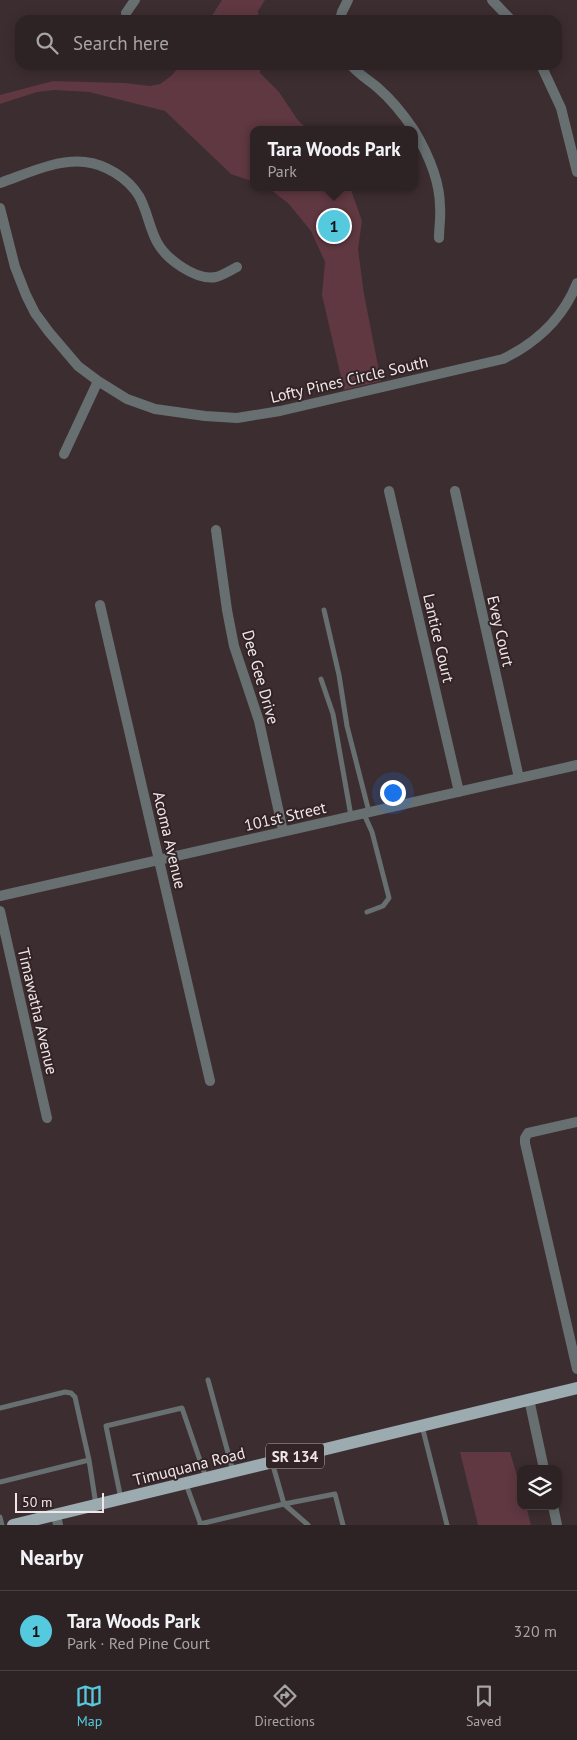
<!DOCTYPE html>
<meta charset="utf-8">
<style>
body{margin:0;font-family:"PT Sans",sans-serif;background:#392f31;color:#f1f3f6}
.controls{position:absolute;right:15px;bottom:15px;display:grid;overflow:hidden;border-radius:10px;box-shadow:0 2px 12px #0003}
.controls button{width:45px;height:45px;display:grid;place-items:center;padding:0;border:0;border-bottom:1px solid #483f41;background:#2d2224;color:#f1f3f6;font:25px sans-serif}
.scale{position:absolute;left:15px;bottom:12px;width:89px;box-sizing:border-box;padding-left:5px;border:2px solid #f0e6e8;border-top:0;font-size:14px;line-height:18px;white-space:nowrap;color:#f0e6e8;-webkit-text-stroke:4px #322426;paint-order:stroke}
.you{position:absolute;left:392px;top:792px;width:18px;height:18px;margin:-12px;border:4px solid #fff;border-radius:50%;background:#1a73e8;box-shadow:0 0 0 8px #1a73e833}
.badge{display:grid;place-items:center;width:32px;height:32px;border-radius:50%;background:#55cadf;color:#111;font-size:16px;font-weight:700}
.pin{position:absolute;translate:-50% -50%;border:2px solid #fff;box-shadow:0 1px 5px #0006}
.popup{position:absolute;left:250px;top:126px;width:168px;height:65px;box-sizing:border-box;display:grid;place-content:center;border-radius:10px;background:#2d2224;filter:drop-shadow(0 1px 4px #0005);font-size:16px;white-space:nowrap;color:#a7a4a6}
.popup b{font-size:19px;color:#f1f3f6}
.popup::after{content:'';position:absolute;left:50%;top:100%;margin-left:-10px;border:10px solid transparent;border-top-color:#2d2224}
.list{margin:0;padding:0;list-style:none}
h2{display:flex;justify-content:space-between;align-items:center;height:65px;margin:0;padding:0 20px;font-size:21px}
h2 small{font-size:16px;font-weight:400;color:#a7a4a6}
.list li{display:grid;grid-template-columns:32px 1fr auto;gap:15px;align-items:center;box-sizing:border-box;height:80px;padding:0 20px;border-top:1px solid #483f41}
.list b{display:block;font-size:19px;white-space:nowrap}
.list p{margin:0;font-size:16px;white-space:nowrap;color:#a7a4a6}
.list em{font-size:16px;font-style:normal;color:#a7a4a6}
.icon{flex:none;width:28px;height:28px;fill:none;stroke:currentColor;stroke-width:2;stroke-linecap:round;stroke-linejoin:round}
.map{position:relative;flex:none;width:577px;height:1525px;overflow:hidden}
.search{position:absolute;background:#2d2224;box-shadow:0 2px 12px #0003;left:15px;right:15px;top:15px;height:55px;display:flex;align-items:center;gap:12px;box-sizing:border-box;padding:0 18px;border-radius:15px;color:#a7a4a6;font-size:19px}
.sheet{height:145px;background:#2d2224}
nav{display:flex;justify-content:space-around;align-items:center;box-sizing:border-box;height:70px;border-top:1px solid #483f41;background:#2d2224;font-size:14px;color:#a7a4a6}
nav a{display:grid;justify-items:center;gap:2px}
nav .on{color:#55cadf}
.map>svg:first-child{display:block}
.green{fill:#5f3841}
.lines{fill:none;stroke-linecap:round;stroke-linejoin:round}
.lane{stroke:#676f71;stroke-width:5}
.street{stroke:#676f71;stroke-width:10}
.primary{stroke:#9babaf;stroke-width:12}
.labels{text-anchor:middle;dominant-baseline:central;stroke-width:4;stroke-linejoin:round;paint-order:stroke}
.shield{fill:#322426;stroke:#b7acae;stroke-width:1}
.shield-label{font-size:15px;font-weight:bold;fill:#f0e6e8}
.street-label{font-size:16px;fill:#f0e6e8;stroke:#322426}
</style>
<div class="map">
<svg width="577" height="1525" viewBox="0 0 577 1525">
<rect width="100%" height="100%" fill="#3c2d30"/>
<path class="green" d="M222 0H265L258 11 259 20H209Z
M181 65H260V73L279 92 297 119 308 130H254V182L231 174 165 111 89 92 54 90 37 92 0 104V95L53 81 125 83 150 86 160 84 171 76Z
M267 187H350L362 221 358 249 364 294 381 381 344 390 322 295 325 262 311 231 288 203Z
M460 1452H510L521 1489V1506H526L531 1525H478Z"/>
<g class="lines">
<path class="lane" d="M324 610 339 675 347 726 369 812
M321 679 333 714 351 816
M364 814 372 832 389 898 383 906 367 912
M208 1380 233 1471
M0 1408 65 1392 71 1393 75 1397 89 1460 96 1505
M422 1426 447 1525
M272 1462 284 1504 335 1494 343 1525
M0 1482 89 1460
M186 1484 201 1525
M121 1499 106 1426 182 1408 206 1478
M0 1517 2 1525
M200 1524 284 1504 308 1525"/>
<path class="street" d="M492 0 511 20
M126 13 135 0
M340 20 342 12 348 0
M351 65C359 75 369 80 378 88 392 100 403 114 414 130
M541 65 561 108 577 172
M414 130C427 152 440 180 440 207 441 217 439 227 439 238
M0 183C26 174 56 159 85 162 105 164 128 178 139 196 147 210 149 227 157 242 166 259 196 281 216 277 223 275 231 270 237 267
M0 208 15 267 26 295 35 313 49 332 78 366 98 381 127 399 155 409 205 416 237 418 280 411 503 359C536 343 563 318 577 283
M64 454 98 381
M389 491 459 792
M455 491 519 778
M216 530 227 610 234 646 259 721 283 831
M100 605 210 1081
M0 896 577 765
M0 911 47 1118
M577 1122 528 1133 525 1138V1143L577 1369
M529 1399 544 1469
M553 1506 557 1525
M56 1515 58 1525"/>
<path class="primary" d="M13 1525 577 1388"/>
</g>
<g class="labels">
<rect class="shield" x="266" y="1443.5" width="58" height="25" rx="4"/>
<g class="shield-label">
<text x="295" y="1456">SR 134</text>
</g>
<g class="street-label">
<text transform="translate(349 379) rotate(-13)">Lofty Pines Circle South</text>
<text transform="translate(501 631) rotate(77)">Evey Court</text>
<text transform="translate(439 638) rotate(77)">Lantice Court</text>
<text transform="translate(261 677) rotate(74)">Dee Gee Drive</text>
<text transform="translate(285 816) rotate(-13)">101st Street</text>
<text transform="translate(170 840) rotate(77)">Acoma Avenue</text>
<text transform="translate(38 1011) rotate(77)">Timawatha Avenue</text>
<text transform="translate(189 1466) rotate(-14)">Timuquana Road</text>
</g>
</g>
</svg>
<div class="controls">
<button><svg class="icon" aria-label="layers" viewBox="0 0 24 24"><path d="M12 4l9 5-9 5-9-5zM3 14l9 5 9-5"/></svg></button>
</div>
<div class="scale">50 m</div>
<div class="you"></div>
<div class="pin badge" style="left:334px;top:226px">1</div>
<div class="popup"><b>Tara Woods Park</b>Park</div>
<div class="search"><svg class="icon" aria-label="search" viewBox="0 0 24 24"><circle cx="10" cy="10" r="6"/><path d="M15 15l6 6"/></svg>Search here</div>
</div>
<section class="sheet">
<h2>Nearby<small></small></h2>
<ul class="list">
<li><span class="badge">1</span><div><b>Tara Woods Park</b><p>Park · Red Pine Court</p></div><em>320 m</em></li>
</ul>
</section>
<nav>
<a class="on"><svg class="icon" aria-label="map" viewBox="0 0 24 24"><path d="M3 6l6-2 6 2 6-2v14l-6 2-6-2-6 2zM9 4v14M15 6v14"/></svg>Map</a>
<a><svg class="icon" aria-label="directions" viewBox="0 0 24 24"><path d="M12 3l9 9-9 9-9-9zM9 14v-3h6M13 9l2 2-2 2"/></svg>Directions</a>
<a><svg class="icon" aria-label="saved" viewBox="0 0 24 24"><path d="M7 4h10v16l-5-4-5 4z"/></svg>Saved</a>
</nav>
